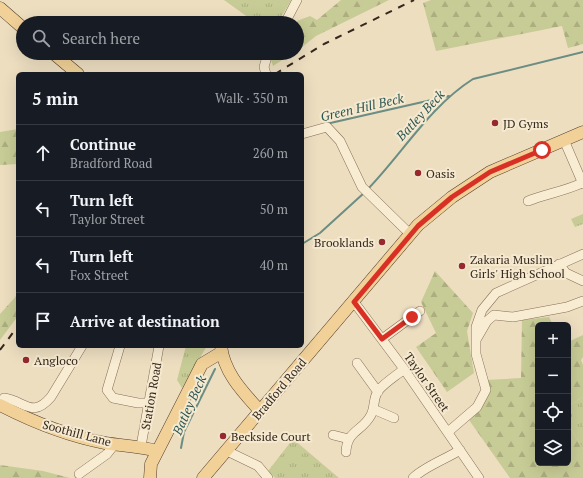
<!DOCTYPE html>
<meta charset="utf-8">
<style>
body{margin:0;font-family:"PT Serif",serif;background:#242831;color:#f1f3f6}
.controls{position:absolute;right:12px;bottom:12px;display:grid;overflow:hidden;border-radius:6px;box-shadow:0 4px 16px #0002}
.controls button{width:36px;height:36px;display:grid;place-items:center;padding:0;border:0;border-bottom:1px solid #363941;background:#171b24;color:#f1f3f6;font:20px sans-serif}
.stop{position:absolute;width:12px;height:12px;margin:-9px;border:3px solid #d93025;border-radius:50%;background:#fff}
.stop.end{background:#d93025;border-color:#fff;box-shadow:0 1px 4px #0008}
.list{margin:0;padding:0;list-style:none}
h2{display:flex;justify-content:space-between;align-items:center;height:52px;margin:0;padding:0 16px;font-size:17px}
h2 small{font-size:13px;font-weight:400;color:#9ea1a6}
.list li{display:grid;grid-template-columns:26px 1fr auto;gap:12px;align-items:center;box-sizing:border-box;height:56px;padding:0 16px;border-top:1px solid #363941}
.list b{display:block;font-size:15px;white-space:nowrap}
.list p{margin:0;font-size:13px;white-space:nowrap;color:#9ea1a6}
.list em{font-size:13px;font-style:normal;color:#9ea1a6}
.icon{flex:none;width:22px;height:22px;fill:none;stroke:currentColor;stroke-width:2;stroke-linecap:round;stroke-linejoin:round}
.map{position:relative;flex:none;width:583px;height:478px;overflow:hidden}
.search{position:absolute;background:#171b24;box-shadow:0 4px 16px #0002;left:16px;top:16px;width:288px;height:44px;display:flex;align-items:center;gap:10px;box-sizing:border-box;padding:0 14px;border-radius:22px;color:#9ea1a6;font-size:15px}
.panel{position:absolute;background:#171b24;box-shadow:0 4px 16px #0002;left:16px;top:72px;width:288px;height:276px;border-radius:6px}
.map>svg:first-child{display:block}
.grass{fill:url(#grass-tufts)}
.forest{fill:url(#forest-firs)}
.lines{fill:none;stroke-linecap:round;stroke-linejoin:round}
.stream{stroke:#6b8d83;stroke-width:2}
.minor-casing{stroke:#866f58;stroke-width:10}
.major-casing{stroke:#543d2d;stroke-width:13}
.minor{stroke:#f8ecd3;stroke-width:9}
.major{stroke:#f1d198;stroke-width:12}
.rail{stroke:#36281d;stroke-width:2;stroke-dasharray:7 7;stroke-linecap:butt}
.route{stroke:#d93025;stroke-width:5}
.poi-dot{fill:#95292e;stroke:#f5e9d0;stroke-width:1.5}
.labels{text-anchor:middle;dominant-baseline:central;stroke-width:4;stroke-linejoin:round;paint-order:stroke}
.poi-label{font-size:12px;fill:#36281d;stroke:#f5e9d0;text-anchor:start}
.street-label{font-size:12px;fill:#36281d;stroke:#f5e9d0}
.water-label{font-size:13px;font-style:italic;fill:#2c5651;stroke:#f5e9d0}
</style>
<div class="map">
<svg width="583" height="478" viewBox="0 0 583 478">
<defs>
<pattern id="grass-tufts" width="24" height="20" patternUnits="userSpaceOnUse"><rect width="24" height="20" fill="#c7cb95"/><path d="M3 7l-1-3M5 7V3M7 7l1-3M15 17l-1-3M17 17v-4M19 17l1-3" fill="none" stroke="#acae80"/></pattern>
<pattern id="forest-firs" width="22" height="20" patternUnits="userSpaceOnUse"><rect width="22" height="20" fill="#c7cb95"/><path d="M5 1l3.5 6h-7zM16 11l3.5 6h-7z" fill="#acae80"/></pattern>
</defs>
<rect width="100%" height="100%" fill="#eddec0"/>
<path class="grass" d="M224 0H291L278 23H256Z
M583 214V224L575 227 571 219Z
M186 346H207L182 388 177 380Z
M583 397V449L568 423V406Z
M293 439 339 478H275L268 471Z"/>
<path class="forest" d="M341 0H389L316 36 297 51V21L310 16 317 20Z
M431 0H583V44L568 48 562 26 436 51 423 3Z
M275 53H293L273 66 271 60Z
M18 129V164L0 165V132Z
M435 271 473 313 467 331 474 373 447 392 416 347 436 333 421 302Z
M18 294V316L0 340V314Z
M549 317 553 325H538V463H568V423L583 449V478H510L469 420 486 380 521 378 522 320Z
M583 335V357L581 360 583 365V397L568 406V342Z
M0 465 43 471 70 478H0Z"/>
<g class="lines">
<path class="stream" d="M326 124 449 96
M367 190C403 153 429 107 473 79L583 52
M302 244 320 233 364 193
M181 448 184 432 215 369"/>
<defs>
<path id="minor" d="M285 23 297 0
M266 74 264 67 268 53
M302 134 327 127 340 141 362 187 410 234
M564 140 583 184
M528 201C546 194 565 191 582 183
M559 264 566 273 583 281
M354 302 404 369 479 478
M382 339 420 311
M476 340 487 321 494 315 513 317 567 307 583 301
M120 346 107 390 113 398 138 403H149
M357 363 378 392
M0 402 4 398C25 401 32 419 51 397L82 346
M373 409 394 418
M448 432 477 407 486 390 476 354V327L482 310 496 293 583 254
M333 435 349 439
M141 446 159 346
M227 451 258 466 268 478
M346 452C347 430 362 432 371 415 375 408 373 398 378 391 384 383 396 376 404 369
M79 474 107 454 115 444
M413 478C424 467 446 459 460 450"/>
<path id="major" d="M0 8 23 28
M53 53 78 74
M221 346C224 373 243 392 260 411
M0 405C33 422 68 436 105 443 123 446 140 446 157 451
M150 478 151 464 202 364 222 352
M203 478 418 225 452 197 490 172 583 132"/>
</defs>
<use href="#minor" class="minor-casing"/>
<use href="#major" class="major-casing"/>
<use href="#minor" class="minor"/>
<use href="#major" class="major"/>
<path class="rail" d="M275 74 324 44 414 0
M0 350 18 326"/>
</g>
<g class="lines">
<path class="route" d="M412 317 382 339 354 302 418 226 452 197 490 172 542 150"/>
</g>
<g class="poi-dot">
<circle cx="495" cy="123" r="4"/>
<circle cx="418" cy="173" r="4"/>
<circle cx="382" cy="242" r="4"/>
<circle cx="462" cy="266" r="4"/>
<circle cx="26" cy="360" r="4"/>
<circle cx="223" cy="436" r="4"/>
</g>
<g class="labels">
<g class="poi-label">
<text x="503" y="123">JD Gyms</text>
<text x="426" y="173">Oasis</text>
<text x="374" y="242" text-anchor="end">Brooklands</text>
<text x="470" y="259">Zakaria Muslim<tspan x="470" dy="14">Girls' High School</tspan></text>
<text x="34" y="360">Angloco</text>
<text x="231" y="436">Beckside Court</text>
</g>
<g class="street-label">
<text transform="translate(427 382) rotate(55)">Taylor Street</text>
<text transform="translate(279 389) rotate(-50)">Bradford Road</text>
<text transform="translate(151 396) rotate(-80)">Station Road</text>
<text transform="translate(77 433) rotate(15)">Soothill Lane</text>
</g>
<g class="water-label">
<text transform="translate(362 107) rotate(-13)">Green Hill Beck</text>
<text transform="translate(420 115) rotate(-47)">Batley Beck</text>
<text transform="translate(189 405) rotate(-66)">Batley Beck</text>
</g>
</g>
</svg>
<div class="controls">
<button>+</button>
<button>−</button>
<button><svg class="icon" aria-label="locate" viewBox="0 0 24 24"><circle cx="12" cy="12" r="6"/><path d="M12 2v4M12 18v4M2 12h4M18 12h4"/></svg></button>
<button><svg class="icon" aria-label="layers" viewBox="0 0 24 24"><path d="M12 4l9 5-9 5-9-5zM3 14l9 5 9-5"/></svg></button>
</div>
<div class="stop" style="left:542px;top:150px"></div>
<div class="stop end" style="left:412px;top:317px"></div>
<div class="search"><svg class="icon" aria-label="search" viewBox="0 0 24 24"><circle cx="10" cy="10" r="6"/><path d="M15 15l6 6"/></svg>Search here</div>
<section class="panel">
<h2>5 min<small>Walk · 350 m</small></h2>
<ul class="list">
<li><svg class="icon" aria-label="ahead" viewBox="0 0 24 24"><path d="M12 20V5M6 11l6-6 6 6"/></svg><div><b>Continue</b><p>Bradford Road</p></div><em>260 m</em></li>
<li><svg class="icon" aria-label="left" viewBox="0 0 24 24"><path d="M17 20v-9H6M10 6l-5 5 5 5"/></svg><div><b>Turn left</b><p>Taylor Street</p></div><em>50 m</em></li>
<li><svg class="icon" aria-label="left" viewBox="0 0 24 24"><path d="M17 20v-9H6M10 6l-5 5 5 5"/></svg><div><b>Turn left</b><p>Fox Street</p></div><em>40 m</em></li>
<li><svg class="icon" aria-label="arrive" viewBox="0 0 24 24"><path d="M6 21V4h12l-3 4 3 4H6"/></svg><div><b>Arrive at destination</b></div></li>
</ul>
</section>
</div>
